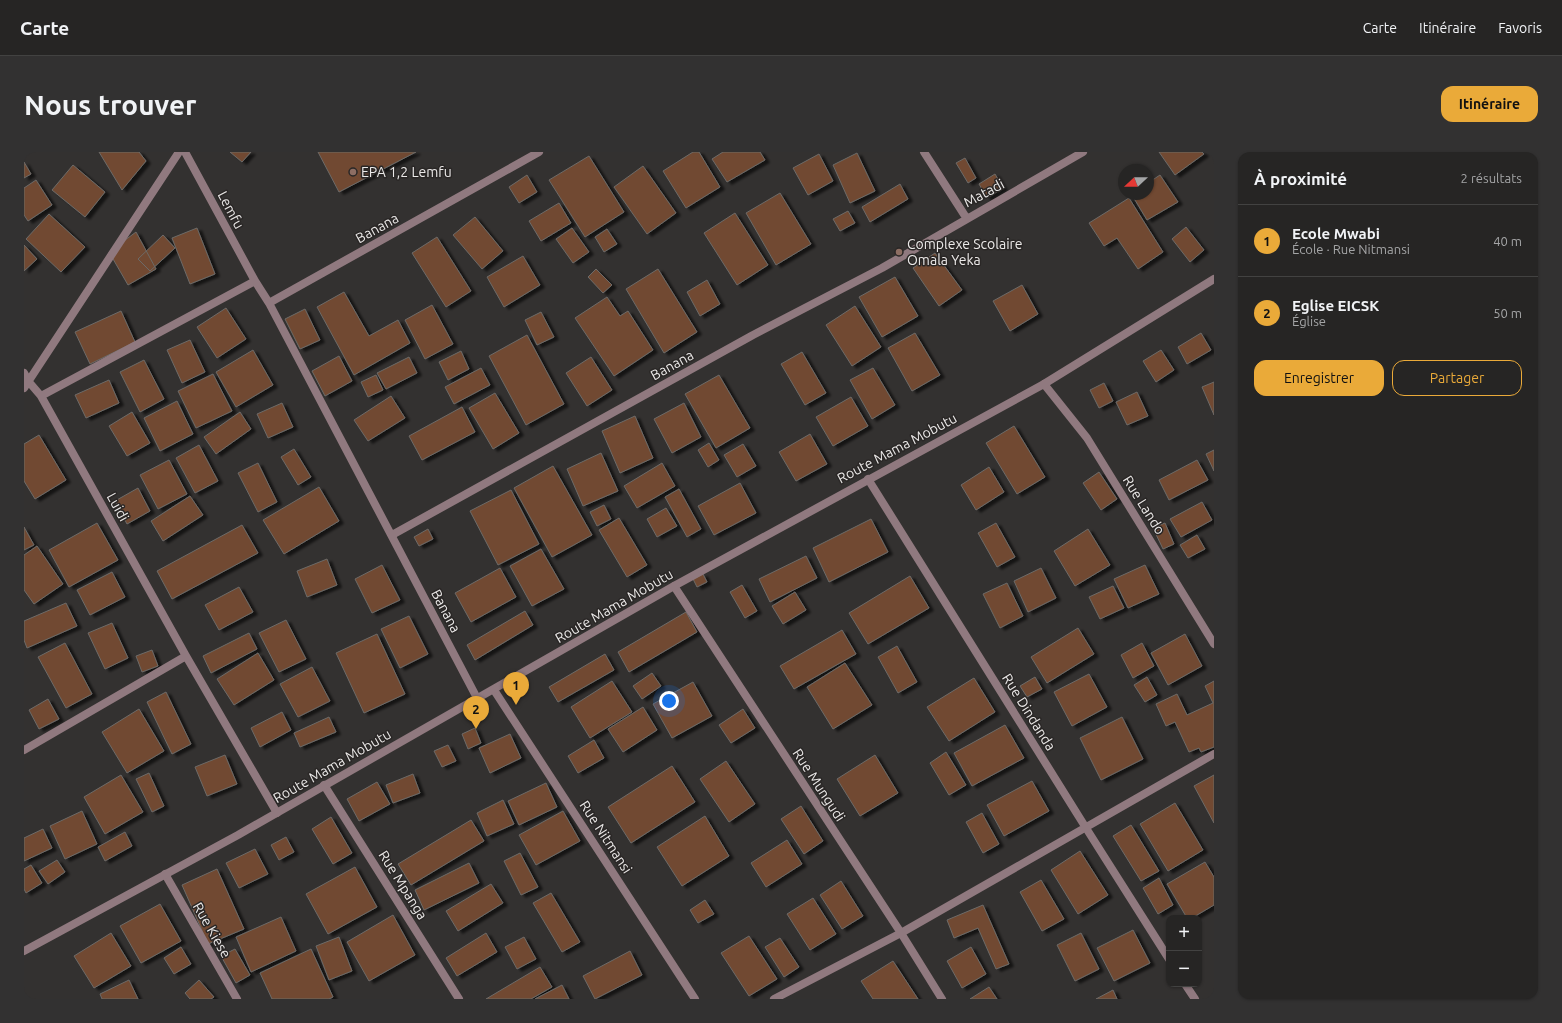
<!DOCTYPE html>
<html lang="fr">
<meta charset="utf-8">
<style>
body{margin:0;font-family:Ubuntu,sans-serif;background:#323131;color:#f1f3f6}
.controls{position:absolute;right:12px;bottom:12px;display:grid;overflow:hidden;border-radius:8px;box-shadow:0 1px 3px #0004}
.controls button{width:36px;height:36px;display:grid;place-items:center;padding:0;border:0;border-bottom:1px solid #424241;background:#262524;color:#f1f3f6;font:20px sans-serif}
.compass{position:absolute;left:1094px;top:12px;width:36px;height:36px;border-radius:50%;background:#262524;box-shadow:0 1px 3px #0004;rotate:248deg}
.you{position:absolute;left:645px;top:549px;width:14px;height:14px;margin:-10px;border:3px solid #fff;border-radius:50%;background:#1a73e8;box-shadow:0 0 0 6px #1a73e833}
.badge{display:grid;place-items:center;width:26px;height:26px;border-radius:50%;background:#eaaa39;color:#111;font-size:13px;font-weight:700}
.pin{position:absolute;translate:-50% -33px;filter:drop-shadow(0 1px 2px #0008)}
.pin::after{content:'';position:absolute;top:21px;width:14px;height:12px;background:inherit;clip-path:polygon(0 0,100% 0,50% 100%)}
.list{margin:0;padding:0;list-style:none}
h2{display:flex;justify-content:space-between;align-items:center;height:52px;margin:0;padding:0 16px;font-size:17px}
h2 small{font-size:13px;font-weight:400;color:#a4a5a6}
.list li{display:grid;grid-template-columns:26px 1fr auto;gap:12px;align-items:center;box-sizing:border-box;height:72px;padding:0 16px;border-top:1px solid #424241}
.list b{display:block;font-size:15px;white-space:nowrap}
.list p{margin:0;font-size:13px;white-space:nowrap;color:#a4a5a6}
.list em{font-size:13px;font-style:normal;color:#a4a5a6}
.actions{display:flex;gap:8px;padding:12px 16px}
.actions a{flex:1;padding:9px 0;border:1px solid #eaaa39;border-radius:12px;text-align:center;font-size:14px;color:#eaaa39}
.actions .main{background:#eaaa39;color:#111}
.map{position:relative;flex:none;width:1190px;height:847px;overflow:hidden;border-radius:12px}
header{display:flex;align-items:center;gap:24px;box-sizing:border-box;height:56px;padding:0 20px;background:#262524;border-bottom:1px solid #424241}
header strong{font-size:19px}
nav{display:flex;gap:22px;margin-inline-start:auto;font-size:14px}
.intro{display:flex;align-items:center;justify-content:space-between;box-sizing:border-box;height:96px;padding:0 24px}
h1{margin:0;font-size:28px}
.button{padding:10px 18px;border-radius:12px;background:#eaaa39;color:#111;font-size:14px;font-weight:700}
main{display:flex;gap:24px;padding:0 24px}
aside{flex:1;background:#262524;border-radius:12px;box-shadow:0 1px 3px #0004}
.map>svg:first-child{display:block}
.building{fill:#714a30;stroke:#6d6a68;filter:url(#shadow)}
.lines{fill:none;stroke-linecap:round;stroke-linejoin:round}
.minor{stroke:#90797f;stroke-width:8}
.tertiary{stroke:#90797f;stroke-width:8}
.education-dot{fill:#8d6e63;stroke:#2a2726;stroke-width:1.5}
.labels{text-anchor:middle;dominant-baseline:central;stroke-width:3;stroke-linejoin:round;paint-order:stroke}
.poi-label{font-size:14px;fill:#ebe9e8;stroke:#2a2726;text-anchor:start}
.street-label{font-size:14px;fill:#ebe9e8;stroke:#2a2726}
</style>
<header>
<strong>Carte</strong>
<nav><a>Carte</a><a>Itinéraire</a><a>Favoris</a></nav>
</header>
<div class="intro"><h1>Nous trouver</h1><a class="button">Itinéraire</a></div>
<main>
<div class="map">
<svg width="1190" height="847" viewBox="0 0 1190 847">
<defs>
<filter id="shadow"><feDropShadow dx="4.5" dy="2.5" stdDeviation="1" flood-color="#0009"/></filter>
</defs>
<rect width="100%" height="100%" fill="#333130"/>
<path class="building" d="M75 0H115L122 9 98 38Z
M206 0H227L218 10Z
M294 0H392L315 40Z
M669 0H675L696 35 662 56 639 19Z
M699 0H736L741 8 703 30 688 7Z
M1135 0H1178L1180 2 1151 23Z
M833 1 851 39 826 51 809 13Z
M795 2 809 29 784 43 769 16Z
M565 4 600 60 561 85 525 28Z
M941 6 952 26 944 31 932 11Z
M0 10 7 22 0 26Z
M49 13 81 40 61 65 28 38Z
M619 14 652 61 623 82 590 35Z
M971 22 979 36 963 46 955 32Z
M503 23 513 40 495 51 485 35Z
M1136 23 1154 50 1123 68 1108 43 1124 42V31Z
M12 28 28 53 4 69 0 63V36Z
M876 32 884 47 846 70 838 55Z
M756 41 787 92 752 113 722 61Z
M1105 46 1139 100 1114 117 1093 86 1080 94 1065 71Z
M535 51 547 71 517 89 505 69Z
M824 59 831 71 816 79 809 67Z
M711 61 744 113 713 133 680 81Z
M25 62 61 95 37 120 2 87Z
M451 65 479 99 458 117 429 83Z
M1162 75 1180 98 1166 110 1148 87Z
M173 76 191 122 166 132 148 86Z
M548 76 565 100 549 111 532 87Z
M583 77 593 92 580 100 571 85Z
M112 80 132 117 104 133 85 100Z
M139 83 151 96 126 119 114 107Z
M413 85 447 139 422 155 388 101Z
M0 93 13 107 0 119Z
M911 101 938 138 915 154 889 116Z
M499 104 516 133 480 155 463 125Z
M572 117 588 133 579 141 564 125Z
M634 117 673 180 640 201 602 137Z
M871 125 894 164 858 185 835 145Z
M683 128 696 152 676 164 663 140Z
M998 133 1014 162 986 179 969 149Z
M320 140 345 184 374 168 386 191 330 223 293 155Z
M583 145 596 164 604 159 629 198 590 224 551 166Z
M408 153 429 192 401 207 381 168Z
M831 154 857 195 828 214 802 173Z
M202 156 222 187 193 206 173 175Z
M281 157 296 188 276 197 261 167Z
M97 159 111 190 66 212 51 180Z
M517 160 530 185 513 193 501 168Z
M891 181 916 223 888 239 864 196Z
M1177 181 1187 198 1163 212 1154 195Z
M503 183 540 252 502 273 465 204Z
M166 188 181 220 158 231 143 198Z
M229 198 249 233 212 255 192 220Z
M1137 198 1150 218 1132 230 1119 209Z
M437 199 445 217 424 228 415 210Z
M778 200 802 241 781 253 757 212Z
M315 204 328 229 301 244 288 219Z
M385 205 393 221 362 237 353 221Z
M567 205 588 238 563 254 542 221Z
M120 208 140 247 116 260 96 220Z
M457 216 466 233 430 252 421 235Z
M849 216 871 253 848 267 826 228Z
M189 222 208 259 172 276 154 239Z
M352 223 359 238 344 245 337 230Z
M695 223 726 276 692 296 661 242Z
M85 228 95 251 62 266 51 243Z
M1190 230V263L1178 235Z
M1080 231 1089 249 1075 256 1066 238Z
M1113 240 1124 264 1103 273 1092 250Z
M471 241 495 281 469 297 445 256Z
M367 244 381 266 344 289 330 268Z
M827 245 844 274 809 294 792 265Z
M153 249 169 282 136 299 120 266Z
M258 251 269 275 244 286 233 262Z
M660 251 677 285 648 301 630 267Z
M438 255 451 280 398 308 385 284Z
M108 260 126 291 103 304 85 274Z
M216 260 227 277 192 302 180 285Z
M611 264 629 306 596 321 578 279Z
M990 274 1021 325 993 342 962 291Z
M786 282 803 312 772 329 755 300Z
M15 283 42 328 11 347 0 329V292Z
M685 291 695 308 684 315 674 298Z
M719 292 732 314 713 325 700 303Z
M175 293 194 329 171 341 152 306Z
M270 297 287 325 274 333 257 305Z
M1190 298V319L1182 302Z
M577 301 594 339 559 354 543 317Z
M145 308 163 342 134 357 116 323Z
M1173 308 1184 328 1145 348 1135 328Z
M234 311 253 350 234 360 214 321Z
M638 311 651 334 613 356 600 334Z
M529 314 568 383 528 405 490 336Z
M965 315 980 340 952 358 937 333Z
M1075 320 1093 347 1077 358 1059 331Z
M716 331 732 361 690 383 674 354Z
M295 335 315 369 260 402 239 368Z
M114 336 126 359 103 372 91 349Z
M655 337 677 377 663 385 641 345Z
M487 338 515 392 474 413 446 359Z
M166 344 179 363 139 389 127 369Z
M1178 350 1188 368 1157 385 1146 367Z
M580 353 587 367 573 374 566 360Z
M642 356 653 374 633 385 623 367Z
M595 366 623 413 603 425 575 378Z
M847 367 864 400 805 430 789 396Z
M73 371 94 408 45 435 25 398Z
M972 371 991 405 973 415 954 381Z
M1141 371 1150 392 1139 397 1129 376Z
M218 373 234 401 148 447 133 419Z
M0 375 10 393 0 398Z
M404 377 409 387 395 394 390 385Z
M1064 377 1086 413 1051 434 1030 399Z
M1173 383 1181 397 1164 406 1156 393Z
M13 394 39 432 10 452 0 438V403Z
M517 397 540 437 508 454 486 414Z
M782 404 793 426 746 450 735 427Z
M303 407 313 433 283 445 273 419Z
M358 413 376 448 348 461 331 427Z
M1121 413 1135 442 1104 456 1090 427Z
M476 416 492 445 447 470 431 441Z
M1017 416 1032 446 1004 460 990 429Z
M88 420 101 445 66 463 53 438Z
M679 422 683 430 673 435 669 427Z
M886 424 905 456 844 492 825 461Z
M983 431 999 464 976 476 959 442Z
M718 433 733 459 721 466 706 440Z
M1089 434 1100 456 1076 467 1065 445Z
M215 435 229 460 195 478 181 453Z
M771 440 782 458 759 472 748 454Z
M42 451 53 474 3 496 0 488V469Z
M501 459 509 473 451 508 443 493Z
M662 460 673 480 605 520 594 500Z
M385 464 404 502 376 516 357 477Z
M262 468 282 507 255 520 235 481Z
M88 471 104 506 81 517 64 481Z
M1054 476 1070 502 1023 531 1007 505Z
M818 478 832 502 770 537 756 514Z
M225 481 233 497 187 521 179 504Z
M353 482 381 542 340 561 312 501Z
M1161 482 1178 514 1144 533 1127 501Z
M41 491 68 542 42 556 14 505Z
M1118 491 1130 514 1109 526 1097 503Z
M873 494 893 530 874 541 854 505Z
M128 498 134 514 118 520 112 504Z
M234 501 250 528 210 553 193 527Z
M581 502 590 518 534 550 525 535Z
M821 511 848 553 809 577 783 535Z
M288 515 306 549 274 565 256 532Z
M628 521 637 534 618 547 609 534Z
M1065 522 1083 555 1048 574 1030 540Z
M1011 525 1018 537 1003 545 996 534Z
M1123 525 1133 543 1121 550 1110 533Z
M950 526 971 560 925 589 903 555Z
M588 529 608 560 566 586 547 555Z
M1190 529V595L1177 600 1175 596 1165 600 1151 570 1142 574 1132 552 1153 542 1163 563 1189 551 1181 534Z
M669 530 688 564 648 586 629 552Z
M142 540 167 592 148 602 123 550Z
M24 547 35 567 15 577 5 558Z
M619 555 633 578 599 600 584 577Z
M115 557 140 599 103 621 78 580Z
M719 557 731 576 707 591 695 573Z
M258 560 267 578 236 595 227 576Z
M305 565 312 580 276 595 270 581Z
M1098 565 1119 607 1077 628 1056 586Z
M981 573 1000 606 948 634 930 601Z
M451 576 457 591 444 597 438 582Z
M486 582 497 606 466 621 455 596Z
M570 588 580 606 554 621 544 604Z
M424 593 432 609 418 615 410 599Z
M922 600 942 633 925 643 906 611Z
M201 603 213 632 183 644 171 615Z
M851 603 874 641 836 664 813 627Z
M702 609 731 652 705 670 676 627Z
M648 614 671 650 607 691 584 655Z
M125 621 140 654 128 660 112 627Z
M389 622 396 641 369 651 362 633Z
M97 623 119 660 81 682 60 645Z
M1190 623V671L1170 634Z
M1008 629 1025 659 980 684 963 653Z
M353 630 366 652 335 669 323 647Z
M522 631 533 655 495 673 484 649Z
M479 648 490 672 463 684 453 661Z
M1151 651 1179 698 1144 719 1116 672Z
M777 654 799 689 780 702 757 667Z
M58 659 73 692 41 707 26 674Z
M539 659 556 689 512 713 495 683Z
M958 661 975 692 959 701 942 670Z
M681 664 705 704 658 734 633 695Z
M307 665 328 701 309 712 288 677Z
M447 668 460 689 387 733 374 712Z
M1107 673 1135 719 1117 729 1089 684Z
M19 677 28 696 0 709V686Z
M101 680 108 694 81 709 74 695Z
M262 685 270 700 255 708 247 693Z
M763 688 778 712 742 735 727 711Z
M231 697 244 722 215 736 202 711Z
M1056 699 1084 743 1054 762 1027 718Z
M496 701 514 735 497 743 480 709Z
M33 708 41 720 24 732 15 719Z
M1181 710 1190 725V753L1168 766H1163L1143 732Z
M445 711 455 731 400 758 391 738Z
M7 713 18 731 2 741 0 737V717Z
M331 715 353 755 304 782 282 742Z
M193 717 220 777 184 792 158 733Z
M1135 726 1149 753 1134 762 1119 736Z
M1017 728 1040 767 1018 779 996 740Z
M817 729 839 764 818 777 796 743Z
M467 732 479 751 434 779 422 759Z
M527 741 556 790 538 800 509 751Z
M789 746 812 782 786 798 763 762Z
M681 748 690 762 674 771 666 758Z
M136 752 157 789 117 811 96 774Z
M959 753 985 812 972 817 954 776 930 786 923 768Z
M369 763 391 803 345 829 323 790Z
M257 765 272 799 227 820 212 785Z
M1109 778 1126 811 1090 829 1073 796Z
M87 781 107 814 70 836 50 804Z
M462 781 473 800 433 824 422 806Z
M1057 781 1075 817 1051 829 1033 793Z
M725 784 753 827 725 844 697 801Z
M315 785 328 819 305 828 292 794Z
M500 785 512 807 493 817 481 795Z
M756 786 775 815 760 825 741 795Z
M157 795 167 812 150 822 140 806Z
M947 795 962 822 938 836 923 809Z
M211 797 226 823 212 831 197 804Z
M287 797 309 845 305 847H248L236 821Z
M606 799 618 823 571 847 559 824Z
M869 809 894 847H849L837 829Z
M516 815 528 835 507 847H462Z
M105 828 114 847H78L76 842Z
M175 828 190 845 187 847H166L161 841Z
M538 833 545 847H511Z
M965 835 973 847H946Z
M1089 838 1093 847H1072Z"/>
<g class="lines">
<path class="minor" d="M161 0 231 129 245 151 453 546
M900 0 943 67
M245 151 515 0
M0 221 5 230 17 244 162 504 253 661
M1020 232 1063 286 1190 492
M0 236 155 0
M17 244 231 129
M844 327 1062 676 1145 807
M368 383 729 183 858 116 1059 0
M650 434 877 781 918 847
M470 538 671 847
M0 598 162 504
M300 633 435 847
M141 722 213 847
M1161 832 1171 847
M750 847 877 781 1190 602"/>
<path class="tertiary" d="M0 799 214 683 650 434 1020 232 1190 127"/>
</g>
<g class="education-dot">
<circle cx="329" cy="20" r="4"/>
<circle cx="875" cy="100" r="4"/>
</g>
<g class="labels">
<g class="poi-label">
<text x="337" y="20">EPA 1,2 Lemfu</text>
<text x="883" y="92">Complexe Scolaire<tspan x="883" dy="16">Omala Yeka</tspan></text>
</g>
<g class="street-label">
<text transform="translate(960 41) rotate(-28)">Matadi</text>
<text transform="translate(207 58) rotate(62)">Lemfu</text>
<text transform="translate(353 76) rotate(-29)">Banana</text>
<text transform="translate(648 213) rotate(-29)">Banana</text>
<text transform="translate(873 296) rotate(-28)">Route Mama Mobutu</text>
<text transform="translate(1120 353) rotate(58)">Rue Lando</text>
<text transform="translate(94 355) rotate(61)">Luidi</text>
<text transform="translate(590 454) rotate(-30)">Route Mama Mobutu</text>
<text transform="translate(422 459) rotate(62)">Banana</text>
<text transform="translate(1005 560) rotate(58)">Rue Dindanda</text>
<text transform="translate(308 614) rotate(-30)">Route Mama Mobutu</text>
<text transform="translate(795 633) rotate(57)">Rue Mungudi</text>
<text transform="translate(582 685) rotate(57)">Rue Nitmansi</text>
<text transform="translate(379 733) rotate(58)">Rue Mpanga</text>
<text transform="translate(188 778) rotate(60)">Rue Kiese</text>
</g>
</g>
</svg>
<div class="controls">
<button>+</button>
<button>−</button>
</div>
<svg class="compass" viewBox="-18 -18 36 36"><path d="M0-13l5 13h-10z" fill="#e53935"/><path d="M0 13l5-13h-10z" fill="#a4a5a6"/></svg>
<div class="you"></div>
<div class="pin badge" style="left:492px;top:553px">1</div>
<div class="pin badge" style="left:452px;top:577px">2</div>
</div>
<aside>
<h2>À proximité<small>2 résultats</small></h2>
<ul class="list">
<li><span class="badge">1</span><div><b>Ecole Mwabi</b><p>École · Rue Nitmansi</p></div><em>40 m</em></li>
<li><span class="badge">2</span><div><b>Eglise EICSK</b><p>Église</p></div><em>50 m</em></li>
</ul>
<div class="actions"><a class="main">Enregistrer</a><a>Partager</a></div>
</aside>
</main>
